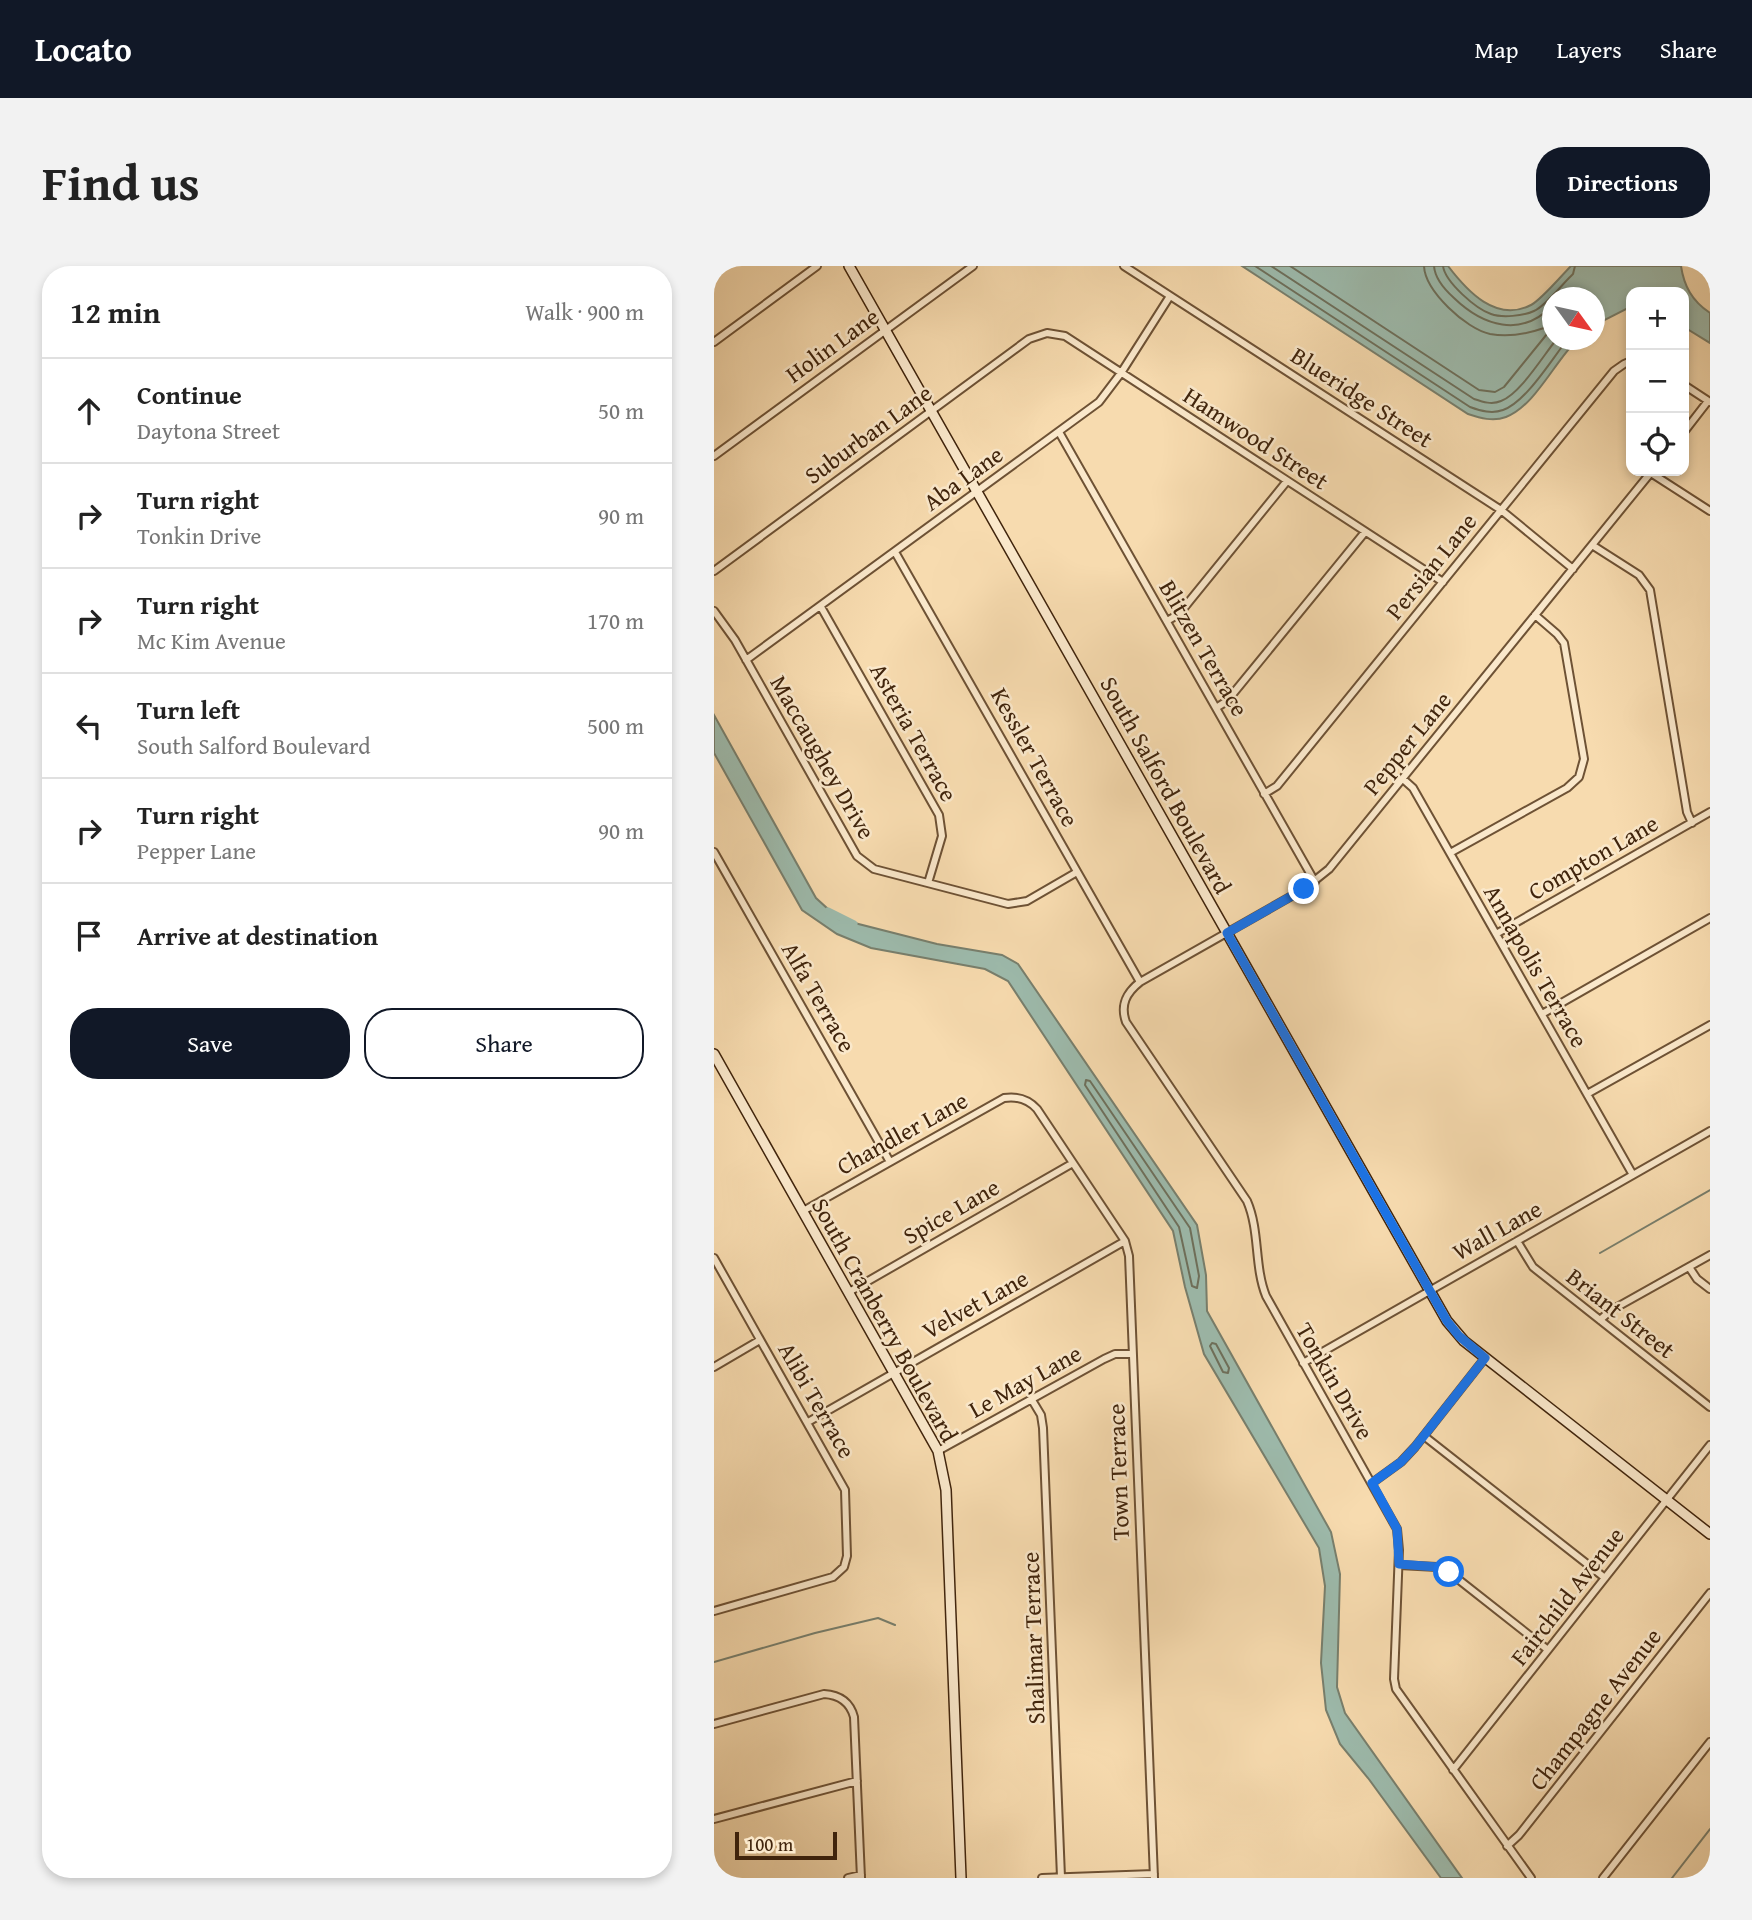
<!DOCTYPE html>
<meta charset="utf-8">
<style>
body{margin:0;font-family:"Gentium Book Plus",serif;background:#f2f2f2;color:#222}
.controls{position:absolute;right:21px;top:21px;display:grid;overflow:hidden;border-radius:14px;box-shadow:0 4px 10px #0003}
.controls button{width:63px;height:63px;display:grid;place-items:center;padding:0;border:0;border-bottom:2px solid #e0e0e0;background:#fff;color:#222;font:35px sans-serif}
.compass{position:absolute;left:828px;top:21px;width:63px;height:63px;border-radius:50%;background:#fff;box-shadow:0 4px 10px #0003;rotate:123deg}
.scale{position:absolute;left:21px;bottom:18px;width:102px;box-sizing:border-box;padding-left:7px;border:4px solid #40240c;border-top:0;font-size:19px;line-height:24px;white-space:nowrap;color:#40240c;-webkit-text-stroke:5px #fae8cb;paint-order:stroke}
.stop{position:absolute;width:21px;height:21px;margin:-16px;border:5px solid #1a73e8;border-radius:50%;background:#fff}
.stop.end{background:#1a73e8;border-color:#fff;box-shadow:0 2px 7px #0008}
.list{margin:0;padding:0;list-style:none}
h2{display:flex;justify-content:space-between;align-items:center;height:91px;margin:0;padding:0 28px;font-size:30px}
h2 small{font-size:23px;font-weight:400;color:#767676}
.list li{display:grid;grid-template-columns:46px 1fr auto;gap:21px;align-items:center;box-sizing:border-box;height:105px;padding:0 28px;border-top:2px solid #e0e0e0}
.list b{display:block;font-size:26px;white-space:nowrap}
.list p{margin:0;font-size:23px;white-space:nowrap;color:#767676}
.list em{font-size:23px;font-style:normal;color:#767676}
.actions{display:flex;gap:14px;padding:21px 28px}
.actions a{flex:1;padding:16px 0;border:2px solid #111827;border-radius:28px;text-align:center;font-size:24px;color:#111827}
.actions .main{background:#111827;color:#fff}
.icon{flex:none;width:38px;height:38px;fill:none;stroke:currentColor;stroke-width:2;stroke-linecap:round;stroke-linejoin:round}
.map{position:relative;flex:none;width:996px;height:1612px;overflow:hidden;border-radius:28px}
header{display:flex;align-items:center;gap:42px;box-sizing:border-box;height:98px;padding:0 35px;background:#111827;color:#fff}
header strong{font-size:33px}
nav{display:flex;gap:38px;margin-inline-start:auto;font-size:24px}
.intro{display:flex;align-items:center;justify-content:space-between;box-sizing:border-box;height:168px;padding:0 42px}
h1{margin:0;font-size:49px}
.button{padding:18px 32px;border-radius:28px;background:#111827;color:#fff;font-size:24px;font-weight:700}
main{display:flex;gap:42px;padding:0 42px}
aside{flex:1;background:#fff;border-radius:28px;box-shadow:0 4px 10px #0003}
.map>svg:first-child{display:block}
.water{fill:#9dbbad;stroke:#787f6d;stroke-width:2}
.lines{fill:none;stroke-linecap:round;stroke-linejoin:round}
.shore{stroke:#6e705c;stroke-width:2}
.stream{stroke:#787f6d;stroke-width:2}
.canal{stroke:#9dbbad;stroke-width:7}
.street-casing{stroke:#6e5235;stroke-width:10}
.secondary-casing{stroke:#40240c;stroke-width:12}
.street{stroke:#fae8cb;stroke-width:6}
.secondary{stroke:#fae8cb;stroke-width:9}
.route{stroke:#1a73e8;stroke-width:9}
.labels{text-anchor:middle;dominant-baseline:central;stroke-width:5;stroke-linejoin:round;paint-order:stroke}
.street-label{font-size:24px;fill:#40240c;stroke:#fae8cb}
</style>
<header>
<strong>Locato</strong>
<nav><a>Map</a><a>Layers</a><a>Share</a></nav>
</header>
<div class="intro"><h1>Find us</h1><a class="button">Directions</a></div>
<main>
<aside>
<h2>12 min<small>Walk · 900 m</small></h2>
<ul class="list">
<li><svg class="icon" aria-label="ahead" viewBox="0 0 24 24"><path d="M12 20V5M6 11l6-6 6 6"/></svg><div><b>Continue</b><p>Daytona Street</p></div><em>50 m</em></li>
<li><svg class="icon" aria-label="right" viewBox="0 0 24 24"><path d="M7 20v-9h11M14 6l5 5-5 5"/></svg><div><b>Turn right</b><p>Tonkin Drive</p></div><em>90 m</em></li>
<li><svg class="icon" aria-label="right" viewBox="0 0 24 24"><path d="M7 20v-9h11M14 6l5 5-5 5"/></svg><div><b>Turn right</b><p>Mc Kim Avenue</p></div><em>170 m</em></li>
<li><svg class="icon" aria-label="left" viewBox="0 0 24 24"><path d="M17 20v-9H6M10 6l-5 5 5 5"/></svg><div><b>Turn left</b><p>South Salford Boulevard</p></div><em>500 m</em></li>
<li><svg class="icon" aria-label="right" viewBox="0 0 24 24"><path d="M7 20v-9h11M14 6l5 5-5 5"/></svg><div><b>Turn right</b><p>Pepper Lane</p></div><em>90 m</em></li>
<li><svg class="icon" aria-label="arrive" viewBox="0 0 24 24"><path d="M6 21V4h12l-3 4 3 4H6"/></svg><div><b>Arrive at destination</b></div></li>
</ul>
<div class="actions"><a class="main">Save</a><a>Share</a></div>
</aside>
<div class="map">
<svg width="996" height="1612" viewBox="0 0 996 1612">
<rect width="100%" height="100%" fill="#f7dbaf"/>
<filter id="stains"><feTurbulence type="fractalNoise" baseFrequency=".00286" numOctaves="4"/><feColorMatrix values="0 0 0 0 .2 0 0 0 0 .09 0 0 0 0 .02 0 0 0 .5 -.17"/></filter>
<radialGradient id="worn" r=".72"><stop offset=".6" stop-color="#630" stop-opacity="0"/><stop offset="1" stop-color="#630" stop-opacity=".3"/></radialGradient>
<path class="water" d="M528 0H734C753 25 782 57 817 39 827 34 848 9 857 0H967C970 20 978 35 996 47V77L970 61V26H917V44L912 43 881 59 880 32H838V74H863C841 95 821 140 792 151 779 156 766 152 754 148Z
M0 449 102 632 125 653 223 678 288 689 304 698 483 959 492 1009 493 1045 617 1266 626 1308 623 1421 631 1447 748 1612H727L654 1512 626 1478 612 1444 607 1397 611 1320 605 1282 490 1088 471 1021 459 965 294 715 271 703 157 682 123 668 88 644 0 487Z"/>
<g class="lines">
<path class="shore" d="M541 0 756 141C767 145 778 148 789 144 812 136 838 93 853 74
M557 0 760 133C769 136 778 139 787 135 806 128 829 90 842 74
M576 0 765 124 781 126 790 121 833 68V63L830 62C813 68 794 71 776 68 752 63 711 25 710 0
M720 0C721 13 731 24 740 32 769 60 807 72 838 40
M729 0C731 16 762 43 777 48 788 52 809 50 820 45 832 40 849 17 859 8L861 0
M372 814 376 815 476 962 485 1010 483 1022 478 1020 465 961 371 819Z
M498 1077 502 1078 515 1102 514 1107 509 1106 496 1080Z"/>
<path class="stream" d="M886 987 996 924
M0 1396 101 1367 164 1352 181 1359
M958 1612 996 1563"/>
<path class="canal" d="M114 645 140 658"/>
<defs>
<path id="street" d="M410 0 787 244 859 303
M0 76 103 0
M970 119 996 136
M345 166 601 616
M970 166 994 135
M0 190 259 0
M937 207 996 245
M878 279 925 309 936 324 973 546 978 557
M181 286 426 716
M0 305 315 73 333 67 351 70 729 316
M107 341 225 549 228 570 214 617
M0 345 21 374 143 590 160 603 294 638 313 635 363 606
M453 355 465 348 573 215
M32 394 385 136 407 107 456 30
M502 442 513 435 651 266
M689 513 699 522 919 909
M550 528 563 520 900 105 910 98 917 95
M0 586 176 896
M736 587 853 522 865 511 870 493 850 377 843 368 821 349
M782 668 996 546
M828 748 996 652
M873 828 996 759
M89 945 290 832C303 830 314 833 323 843L411 975 415 990 440 1612
M803 975 819 1001 996 1141
M0 992 131 1224 133 1290 130 1301 119 1311 0 1345
M975 1001 983 1013 996 1023
M135 1026 359 897
M886 1054 896 1045 996 989
M589 1097 996 865
M0 1101 46 1074
M318 1134 327 1149 329 1162 347 1611
M94 1156 411 975
M710 1170 891 1312
M224 1185 390 1093 401 1088H419
M658 1217 687 1196 701 1181 771 1092
M685 1299 723 1301 735 1306 834 1384
M0 1458 110 1428C126 1429 136 1436 140 1451L147 1612
M739 1504 996 1179
M0 1553 143 1515
M793 1580 805 1569 996 1327
M134 1612 147 1609
M328 1612 440 1608
M817 1612 682 1423 680 1413 685 1284 683 1263 552 1030C540 1000 546 965 533 935L412 756C406 739 412 727 426 716L590 623 615 603 938 205
M889 1612 996 1476"/>
<path id="secondary" d="M135 0 733 1055 750 1075 996 1268
M0 788 224 1185 232 1224 247 1612"/>
</defs>
<use href="#street" class="street-casing"/>
<use href="#secondary" class="secondary-casing"/>
<use href="#street" class="street"/>
<use href="#secondary" class="secondary"/>
</g>
<g class="lines">
<path class="route" d="M590 623 513 667 733 1055 745 1070 771 1092 701 1181 687 1196 658 1217 683 1263 685 1298 723 1301 735 1306"/>
</g>
<g class="labels">
<g class="street-label">
<text transform="translate(118 79) rotate(-36)">Holin Lane</text>
<text transform="translate(648 131) rotate(33)">Blueridge Street</text>
<text transform="translate(154 168) rotate(-36)">Suburban Lane</text>
<text transform="translate(542 172) rotate(33)">Hamwood Street</text>
<text transform="translate(249 212) rotate(-36)">Aba Lane</text>
<text transform="translate(717 300) rotate(-51)">Persian Lane</text>
<text transform="translate(490 382) rotate(60)">Blitzen Terrace</text>
<text transform="translate(200 466) rotate(61)">Asteria Terrace</text>
<text transform="translate(693 477) rotate(-51)">Pepper Lane</text>
<text transform="translate(109 491) rotate(60)">Maccaughey Drive</text>
<text transform="translate(321 491) rotate(61)">Kessler Terrace</text>
<text transform="translate(452 519) rotate(61)">South Salford Boulevard</text>
<text transform="translate(879 591) rotate(-30)">Compton Lane</text>
<text transform="translate(822 700) rotate(60)">Annapolis Terrace</text>
<text transform="translate(105 731) rotate(60)">Alfa Terrace</text>
<text transform="translate(188 867) rotate(-29)">Chandler Lane</text>
<text transform="translate(237 945) rotate(-30)">Spice Lane</text>
<text transform="translate(783 964) rotate(-29)">Wall Lane</text>
<text transform="translate(261 1038) rotate(-29)">Velvet Lane</text>
<text transform="translate(907 1047) rotate(38)">Briant Street</text>
<text transform="translate(171 1054) rotate(61)">South Cranberry Boulevard</text>
<text transform="translate(311 1115) rotate(-29)">Le May Lane</text>
<text transform="translate(621 1115) rotate(60)">Tonkin Drive</text>
<text transform="translate(103 1134) rotate(60)">Alibi Terrace</text>
<text transform="translate(404 1206) rotate(-92)">Town Terrace</text>
<text transform="translate(853 1330) rotate(-52)">Fairchild Avenue</text>
<text transform="translate(319 1372) rotate(-92)">Shalimar Terrace</text>
<text transform="translate(881 1443) rotate(-52)">Champagne Avenue</text>
</g>
</g>
<rect width="100%" height="100%" filter="url(#stains)"/>
<rect width="100%" height="100%" fill="url(#worn)"/>
</svg>
<div class="controls">
<button>+</button>
<button>−</button>
<button><svg class="icon" aria-label="locate" viewBox="0 0 24 24"><circle cx="12" cy="12" r="6"/><path d="M12 2v4M12 18v4M2 12h4M18 12h4"/></svg></button>
</div>
<svg class="compass" viewBox="-18 -18 36 36"><path d="M0-13l5 13h-10z" fill="#e53935"/><path d="M0 13l5-13h-10z" fill="#767676"/></svg>
<div class="scale">100 m</div>
<div class="stop" style="left:735px;top:1306px"></div>
<div class="stop end" style="left:590px;top:623px"></div>
</div>
</main>
